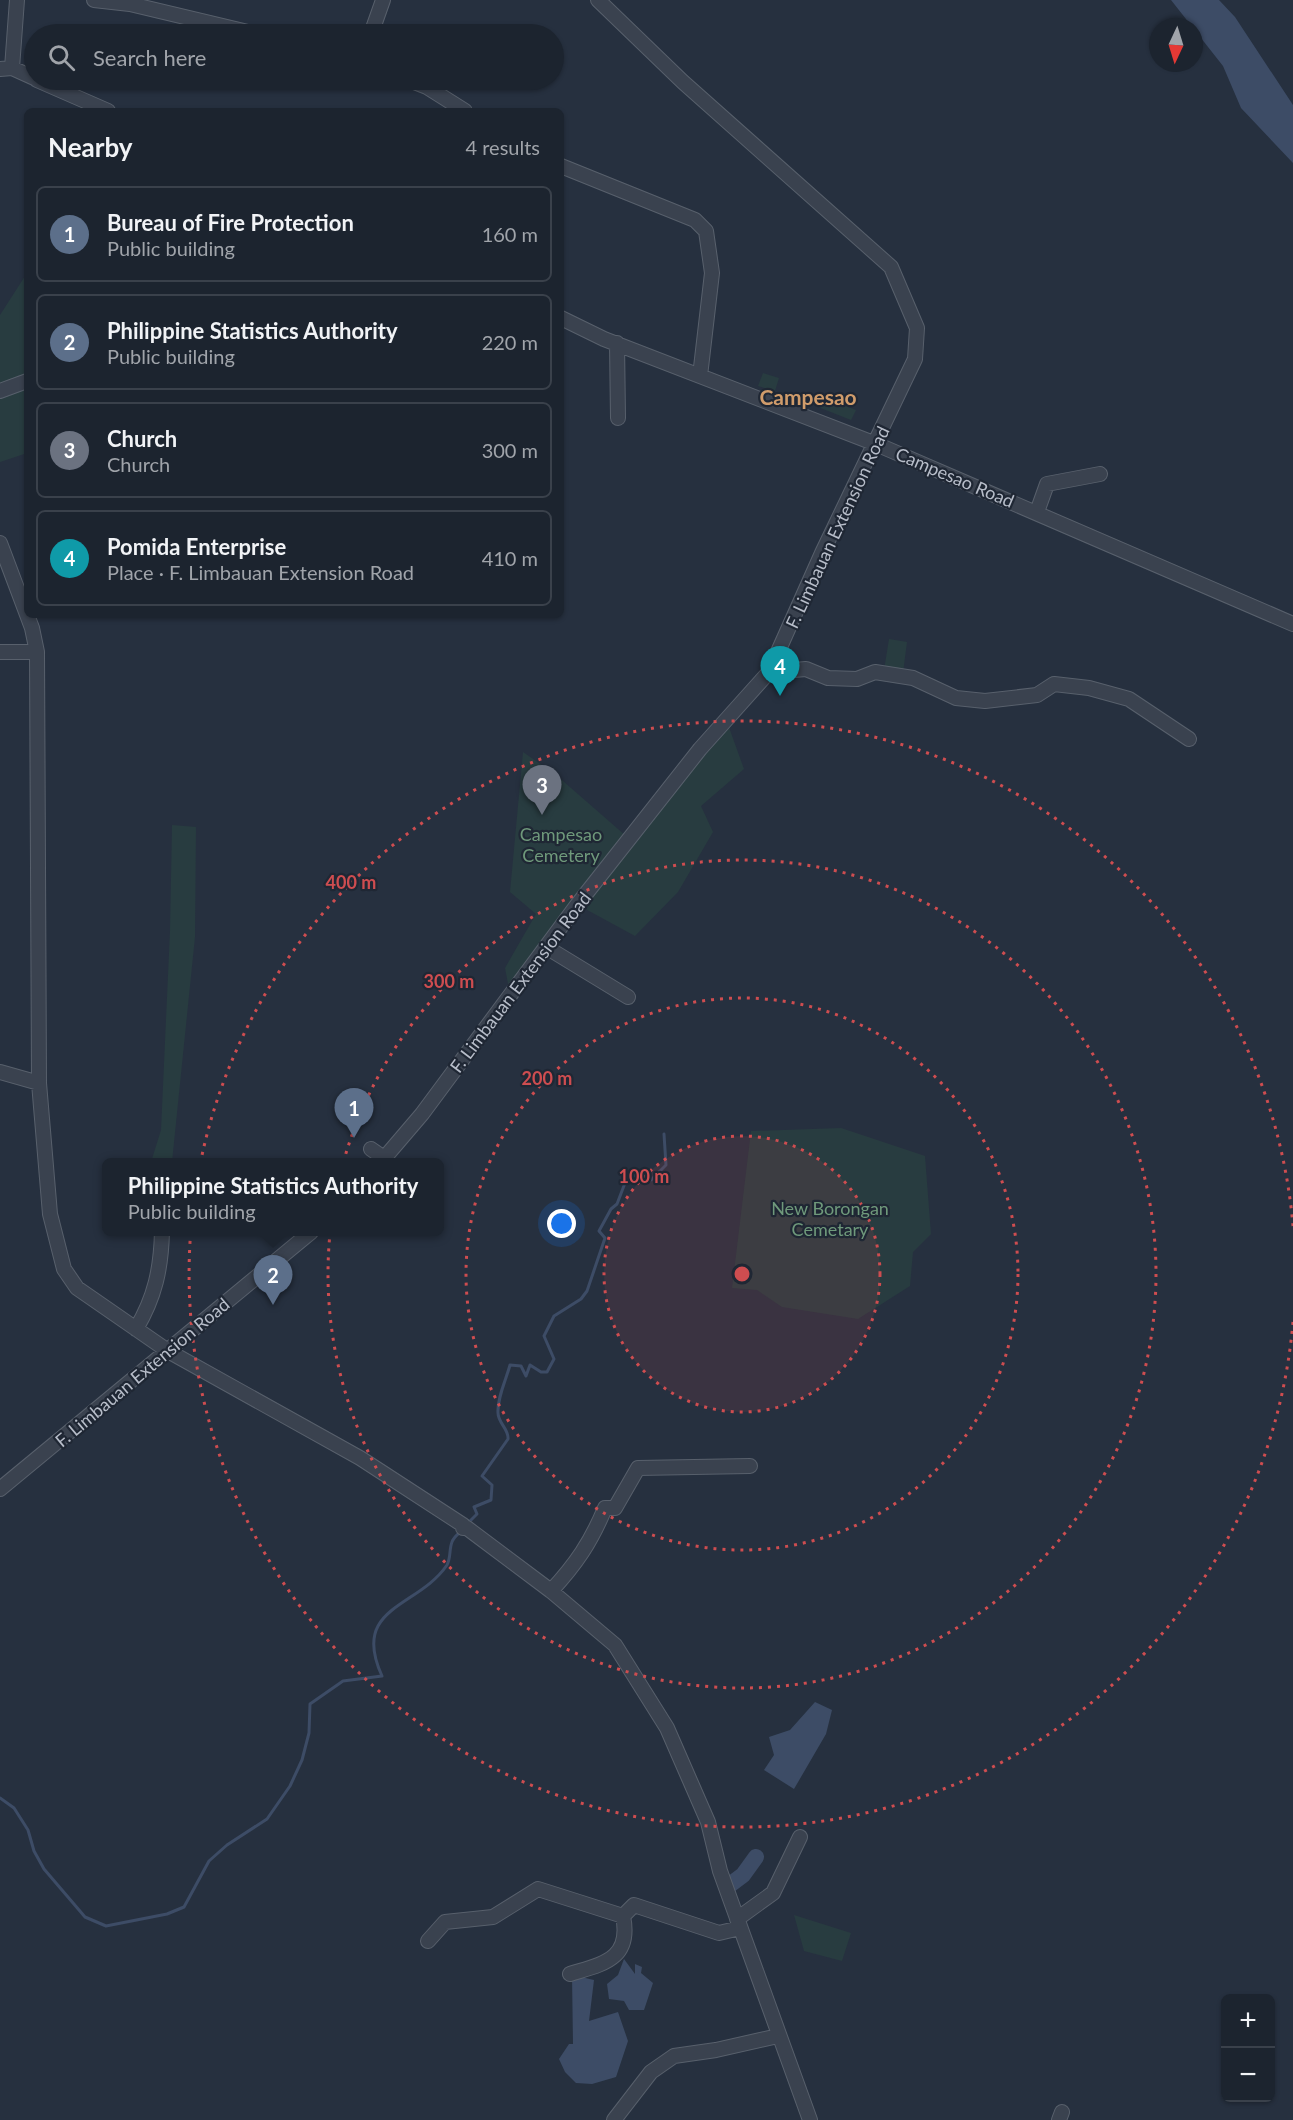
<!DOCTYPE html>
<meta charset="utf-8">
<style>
body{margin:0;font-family:Lato,sans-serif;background:#29303b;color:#f1f3f6}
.controls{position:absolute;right:18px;bottom:18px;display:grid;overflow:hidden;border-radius:9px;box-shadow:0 2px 4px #0004}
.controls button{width:54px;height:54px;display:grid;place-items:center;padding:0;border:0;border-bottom:2px solid #3a414b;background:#1c242f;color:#f1f3f6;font:30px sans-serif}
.compass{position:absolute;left:1149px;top:18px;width:54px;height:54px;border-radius:50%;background:#1c242f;box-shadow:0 2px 4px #0004;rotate:184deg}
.you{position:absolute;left:562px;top:1224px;width:21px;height:21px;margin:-15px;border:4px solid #fff;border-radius:50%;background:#1a73e8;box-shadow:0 0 0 9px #1a73e833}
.badge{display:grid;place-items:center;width:39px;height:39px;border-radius:50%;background:#bca0f2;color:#fff;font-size:20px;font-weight:700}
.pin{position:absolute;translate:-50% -50px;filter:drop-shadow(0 2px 3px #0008)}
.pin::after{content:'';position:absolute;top:32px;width:21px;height:18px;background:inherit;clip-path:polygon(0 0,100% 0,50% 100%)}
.popup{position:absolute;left:102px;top:1158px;width:342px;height:78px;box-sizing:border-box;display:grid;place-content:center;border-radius:9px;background:#1c242f;filter:drop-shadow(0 2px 4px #0005);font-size:20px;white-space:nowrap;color:#a0a4aa}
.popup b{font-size:22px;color:#f1f3f6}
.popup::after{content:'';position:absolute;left:50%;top:100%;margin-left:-12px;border:12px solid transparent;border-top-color:#1c242f}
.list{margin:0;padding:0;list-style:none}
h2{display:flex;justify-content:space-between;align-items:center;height:78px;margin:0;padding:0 24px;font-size:26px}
h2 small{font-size:20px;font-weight:400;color:#a0a4aa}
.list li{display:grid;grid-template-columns:39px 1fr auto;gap:18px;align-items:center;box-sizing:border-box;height:96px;margin:0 12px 12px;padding:0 12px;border:2px solid #3a414b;border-radius:9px}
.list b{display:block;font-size:22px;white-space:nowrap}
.list p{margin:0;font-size:20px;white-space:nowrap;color:#a0a4aa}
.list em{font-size:20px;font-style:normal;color:#a0a4aa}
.icon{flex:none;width:33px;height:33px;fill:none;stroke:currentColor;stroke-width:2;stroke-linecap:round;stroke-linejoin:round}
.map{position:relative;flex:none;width:1293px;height:2120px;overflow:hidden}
.search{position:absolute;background:#1c242f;box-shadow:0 2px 4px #0004;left:24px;top:24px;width:540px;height:66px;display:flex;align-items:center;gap:15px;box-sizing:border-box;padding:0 21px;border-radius:33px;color:#a0a4aa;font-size:22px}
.panel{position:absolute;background:#1c242f;box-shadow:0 2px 4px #0004;left:24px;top:108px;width:540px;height:510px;border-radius:9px}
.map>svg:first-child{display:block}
.green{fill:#283c40}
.water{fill:#3d4c66}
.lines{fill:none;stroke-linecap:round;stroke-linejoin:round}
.stream{stroke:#3d4c66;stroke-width:3}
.river{stroke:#3d4c66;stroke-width:16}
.minor-casing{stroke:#58606c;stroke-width:16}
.minor{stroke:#3a424f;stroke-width:14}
.ring{fill:none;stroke:#ce4d50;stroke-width:3;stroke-dasharray:3 6}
.labels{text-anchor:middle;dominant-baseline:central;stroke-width:4.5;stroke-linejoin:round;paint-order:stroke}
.street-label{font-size:18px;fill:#b7bdc9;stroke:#1f2734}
.park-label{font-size:18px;fill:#6f997b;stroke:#1f2734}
.quarter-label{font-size:21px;font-weight:bold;fill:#d09c6b;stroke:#1f2734}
.centre{fill:#ce4d50;stroke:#1f2734;stroke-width:3}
.ring-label{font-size:18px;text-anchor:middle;font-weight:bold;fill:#ce4d50;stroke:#1f2734;stroke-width:4.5;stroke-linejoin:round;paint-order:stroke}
</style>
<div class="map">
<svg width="1293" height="2120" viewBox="0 0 1293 2120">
<rect width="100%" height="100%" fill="#26303f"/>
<path class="green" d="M27 273V453L0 462V315Z
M763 373 779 378 775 391 758 386Z
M823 397 856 410 851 420 818 407Z
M889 639 907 642 903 673 884 670Z
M726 719 744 769 701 806 713 832 678 892 635 936 578 905Z
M523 752 555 774 626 836 509 989 505 968 536 914 510 892Z
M172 825 196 827 195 937 172 1162H151L161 1130 170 931Z
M841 1128 925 1156 931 1234 913 1252 910 1286 858 1319 782 1307 757 1290 732 1288 751 1131Z
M794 1915 851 1933 842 1961 804 1951Z"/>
<path class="water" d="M1171 0H1219L1235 17 1293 105V163L1241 108 1223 66Z
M815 1702 832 1710 826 1734 794 1789 764 1770 774 1755 769 1737 790 1730Z
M624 1959 635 1974V1964L642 1967 641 1973 653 1983 644 2010H629L624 2001 609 1999 607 1984 618 1975Z
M572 1975 594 1980 589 2021 618 2012 628 2041 616 2077 592 2084 576 2083 565 2072 559 2059 569 2044H573Z"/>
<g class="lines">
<path class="stream" d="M467 1524 477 1514 474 1507 491 1500 492 1485 482 1476 508 1439C509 1429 498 1423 498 1413 497 1398 506 1380 510 1365L521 1366 526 1376 530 1365 541 1372H547L554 1359 544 1336 554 1316 581 1299 587 1291 605 1238 599 1231 611 1209 617 1204 625 1183 636 1174 651 1180 666 1165 664 1134
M0 1798 14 1808 28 1830 34 1851 44 1869 85 1917 106 1926 167 1914 184 1907 209 1861 227 1845 267 1819 290 1786 302 1760 309 1733 310 1704 343 1681 382 1676C350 1606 418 1608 447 1565 451 1558 449 1549 452 1542 453 1538 458 1534 461 1531"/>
<path class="river" d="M731 1884 743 1875 756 1857"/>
<defs>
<path id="minor" d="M94 0 130 4 256 34
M371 34 383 0
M12 68 17 0
M0 69 12 68 34 78
M37 80 108 111
M409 80 427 87 465 111
M561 166 695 220 706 231 712 273 700 376
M561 318 604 339 876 444 1293 624
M617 343 618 418
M0 391 27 381
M1037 512 1047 484 1100 474
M0 543 32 628 37 652 39 1083 50 1214 64 1269 77 1288 168 1351 360 1458 463 1525V1528H467L551 1591 615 1645 667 1728 708 1822 720 1871 810 2120
M0 652H37
M769 672 806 669 828 678 857 679 875 672 913 678 956 698 985 701 1037 695 1054 684 1089 688 1129 699 1189 739
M546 947 628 997
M0 1072 39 1083
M371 1149 384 1158
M381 1162 422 1114 577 905 700 749 769 672 822 553 915 359 917 328 891 267 683 82 598 0
M136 1329C155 1297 161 1269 162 1232
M0 1489 311 1232
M551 1591C576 1564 591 1542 605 1508H615L638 1468 750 1466
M737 1919 773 1893 800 1837
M428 1941 445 1922 493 1917 538 1889 623 1916
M570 1974C602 1964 632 1960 623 1916L634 1905 719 1933 740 1928
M614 2120 651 2072 674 2056 716 2050 778 2036
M1059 2120 1062 2112"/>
</defs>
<use href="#minor" class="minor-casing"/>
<use href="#minor" class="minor"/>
</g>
<circle cx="742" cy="1274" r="138" fill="#ce4d50" fill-opacity=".12"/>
<g class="ring">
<circle cx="742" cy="1274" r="138"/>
<circle cx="742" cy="1274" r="276"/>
<circle cx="742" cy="1274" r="414"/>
<path d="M1293 1322A553 553 0 1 1 1293 1226"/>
</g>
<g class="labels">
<g class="street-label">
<text transform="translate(955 477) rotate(23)">Campesao Road</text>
<text transform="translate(837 527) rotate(-65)">F. Limbauan Extension Road</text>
<text transform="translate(520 982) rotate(-53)">F. Limbauan Extension Road</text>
<text transform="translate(142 1372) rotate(-40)">F. Limbauan Extension Road</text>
</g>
<g class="park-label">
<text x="561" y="834">Campesao<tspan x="561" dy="21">Cemetery</tspan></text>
<text x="830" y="1208">New Borongan<tspan x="830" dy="21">Cemetary</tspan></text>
</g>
<g class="quarter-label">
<text x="808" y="396">Campesao</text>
</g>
</g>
<circle cx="742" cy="1274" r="9" class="centre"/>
<g class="ring-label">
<text x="351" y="889">400 m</text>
<text x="449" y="988">300 m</text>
<text x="547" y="1085">200 m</text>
<text x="644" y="1183">100 m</text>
</g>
</svg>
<div class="controls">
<button>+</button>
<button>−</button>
</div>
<svg class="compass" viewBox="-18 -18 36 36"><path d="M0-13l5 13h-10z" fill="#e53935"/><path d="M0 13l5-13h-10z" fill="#a0a4aa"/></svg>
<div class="you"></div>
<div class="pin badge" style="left:354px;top:1138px;background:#5c6f8a">1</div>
<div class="pin badge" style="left:273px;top:1305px;background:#5c6f8a">2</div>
<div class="popup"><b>Philippine Statistics Authority</b>Public building</div>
<div class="pin badge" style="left:542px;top:815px;background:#6b7280">3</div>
<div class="pin badge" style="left:780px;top:696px;background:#0f9aa8">4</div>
<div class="search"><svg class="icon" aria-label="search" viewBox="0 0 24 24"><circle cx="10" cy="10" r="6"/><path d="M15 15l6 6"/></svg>Search here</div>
<section class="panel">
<h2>Nearby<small>4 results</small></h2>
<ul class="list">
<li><span class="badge" style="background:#5c6f8a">1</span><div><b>Bureau of Fire Protection</b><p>Public building</p></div><em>160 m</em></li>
<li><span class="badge" style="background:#5c6f8a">2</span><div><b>Philippine Statistics Authority</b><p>Public building</p></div><em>220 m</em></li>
<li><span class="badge" style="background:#6b7280">3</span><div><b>Church</b><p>Church</p></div><em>300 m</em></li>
<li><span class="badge" style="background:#0f9aa8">4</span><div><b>Pomida Enterprise</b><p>Place · F. Limbauan Extension Road</p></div><em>410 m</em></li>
</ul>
</section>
</div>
